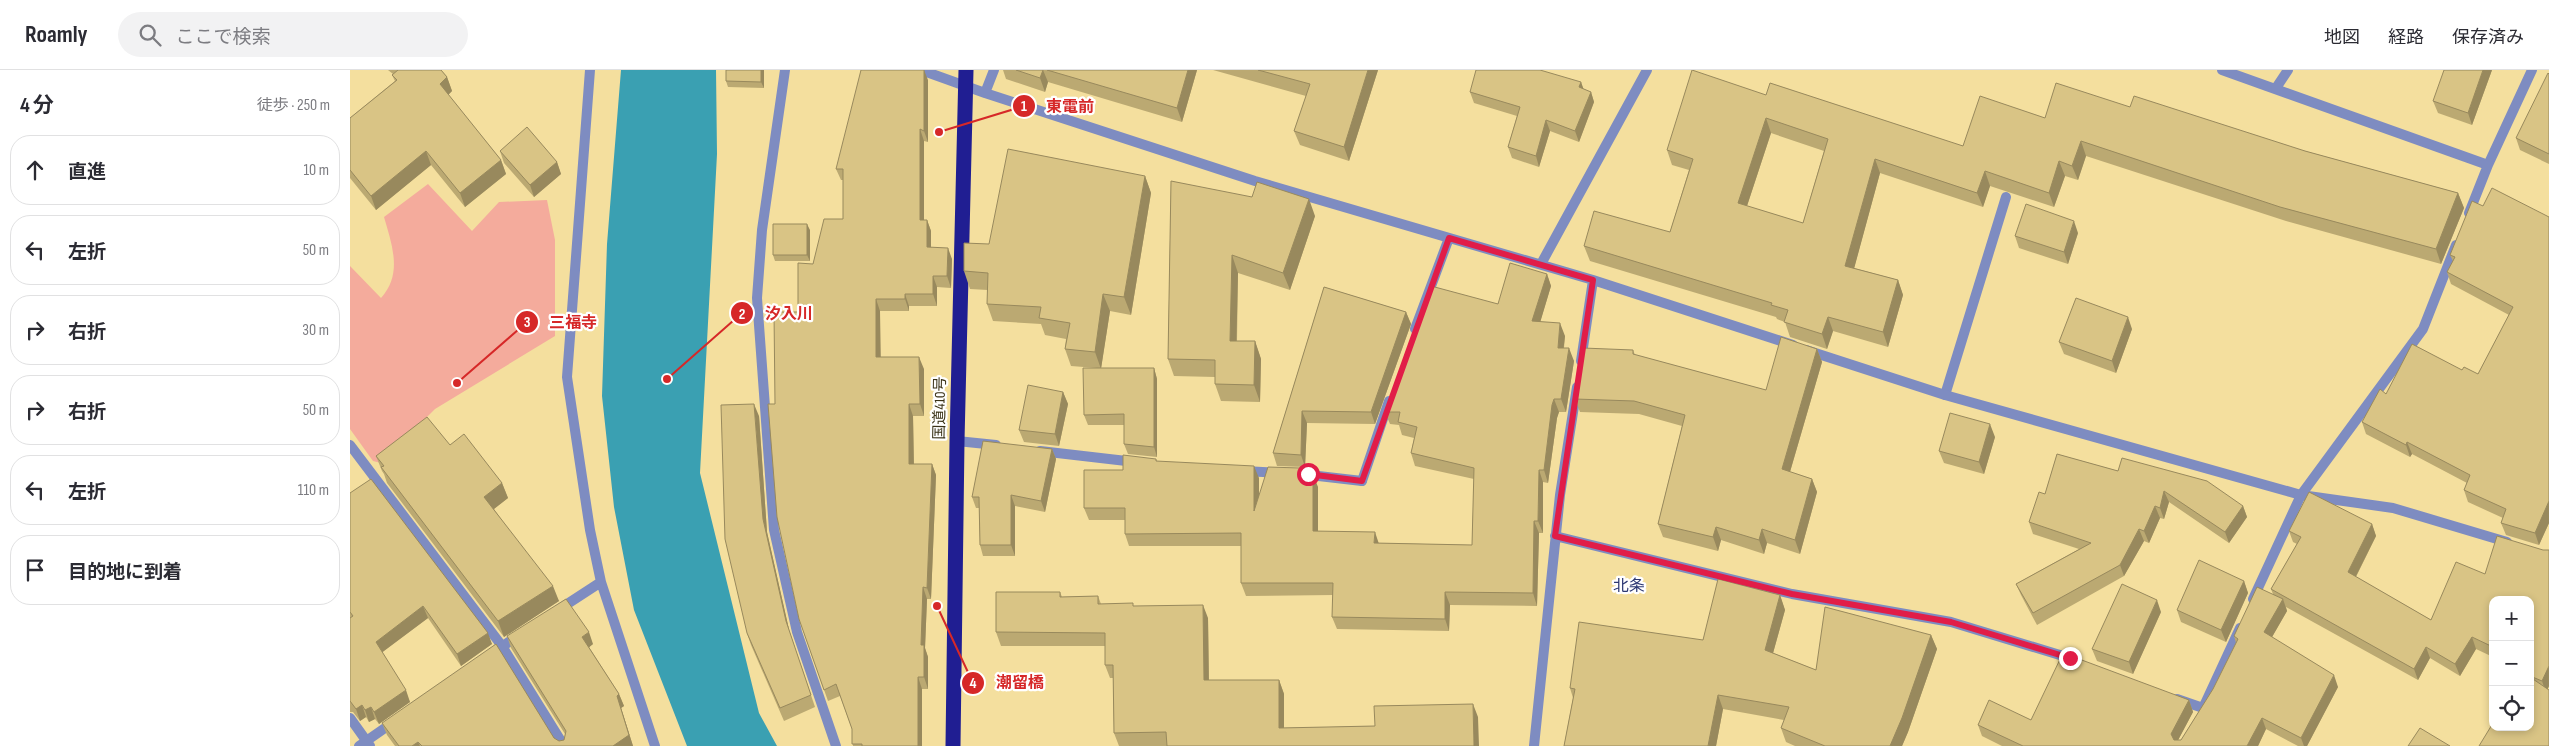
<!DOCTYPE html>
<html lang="ja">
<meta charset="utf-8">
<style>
body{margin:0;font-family:"Sofia Sans Condensed","Noto Sans JP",sans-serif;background:#f2f2f3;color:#2b2b33}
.controls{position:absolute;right:15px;bottom:15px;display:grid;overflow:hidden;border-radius:10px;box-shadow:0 2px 8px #0003}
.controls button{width:45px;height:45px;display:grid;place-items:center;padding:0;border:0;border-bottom:1px solid #e1e1e2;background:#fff;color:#2b2b33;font:25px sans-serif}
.stop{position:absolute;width:15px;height:15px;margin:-11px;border:4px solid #e11d48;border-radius:50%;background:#fff}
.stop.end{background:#e11d48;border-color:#fff;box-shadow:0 1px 5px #0008}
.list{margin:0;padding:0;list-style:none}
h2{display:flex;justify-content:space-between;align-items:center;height:65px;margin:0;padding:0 20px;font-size:21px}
h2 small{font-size:16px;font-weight:400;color:#7c7c81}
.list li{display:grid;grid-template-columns:32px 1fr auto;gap:15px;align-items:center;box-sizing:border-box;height:70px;margin:0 10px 10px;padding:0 10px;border:1px solid #e1e1e2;border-radius:20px}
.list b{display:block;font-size:19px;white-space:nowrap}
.list em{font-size:16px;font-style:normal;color:#7c7c81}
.icon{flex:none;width:28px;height:28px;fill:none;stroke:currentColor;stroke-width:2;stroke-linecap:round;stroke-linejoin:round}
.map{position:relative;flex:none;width:2199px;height:676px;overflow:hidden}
header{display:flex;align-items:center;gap:30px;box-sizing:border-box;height:70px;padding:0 25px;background:#fff;border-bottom:1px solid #e1e1e2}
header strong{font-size:24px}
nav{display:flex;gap:28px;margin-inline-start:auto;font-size:18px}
.search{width:350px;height:45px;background:#f2f2f3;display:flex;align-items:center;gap:12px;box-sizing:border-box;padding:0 18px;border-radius:28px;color:#7c7c81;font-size:19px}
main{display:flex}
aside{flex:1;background:#fff}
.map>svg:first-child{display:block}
.green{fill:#f4ab9c}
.water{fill:#3aa0b2}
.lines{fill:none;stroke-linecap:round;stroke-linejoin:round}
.lane{stroke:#7e8cc1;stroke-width:10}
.street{stroke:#7e8cc1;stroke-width:10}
.highway{stroke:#201e92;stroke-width:15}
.wall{fill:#bba972;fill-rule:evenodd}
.shaded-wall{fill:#98895d}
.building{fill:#d9c485;stroke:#98895d;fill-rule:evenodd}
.route{stroke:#e11d48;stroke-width:6}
.labels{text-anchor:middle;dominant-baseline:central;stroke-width:4.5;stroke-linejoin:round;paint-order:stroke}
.street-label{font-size:15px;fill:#393117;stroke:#fff}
.neighbourhood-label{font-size:16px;fill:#2d3872;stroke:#fff}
.leader{fill:none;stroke:#d62828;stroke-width:2}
.callout-dot{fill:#d62828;stroke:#fff;stroke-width:2}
.mark-label{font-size:15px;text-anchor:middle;font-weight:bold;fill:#fff}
.callout-label{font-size:16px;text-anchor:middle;font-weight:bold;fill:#d62828;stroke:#fff;stroke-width:4.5;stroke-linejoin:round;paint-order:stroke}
</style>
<header>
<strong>Roamly</strong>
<div class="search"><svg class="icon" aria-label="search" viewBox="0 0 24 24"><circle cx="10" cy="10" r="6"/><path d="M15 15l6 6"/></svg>ここで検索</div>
<nav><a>地図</a><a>経路</a><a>保存済み</a></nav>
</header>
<main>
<aside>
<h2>4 分<small>徒歩 · 250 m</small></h2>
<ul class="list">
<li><svg class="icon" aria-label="ahead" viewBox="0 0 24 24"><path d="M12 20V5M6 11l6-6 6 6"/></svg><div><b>直進</b></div><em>10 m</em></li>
<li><svg class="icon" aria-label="left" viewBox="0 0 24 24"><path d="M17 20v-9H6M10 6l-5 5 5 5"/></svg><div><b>左折</b></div><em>50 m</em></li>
<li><svg class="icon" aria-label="right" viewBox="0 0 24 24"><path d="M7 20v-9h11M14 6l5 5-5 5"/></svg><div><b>右折</b></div><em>30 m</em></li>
<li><svg class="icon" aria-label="right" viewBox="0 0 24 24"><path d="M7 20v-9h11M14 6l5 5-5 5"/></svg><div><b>右折</b></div><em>50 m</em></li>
<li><svg class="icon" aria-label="left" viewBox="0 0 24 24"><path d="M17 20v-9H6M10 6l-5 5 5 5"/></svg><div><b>左折</b></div><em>110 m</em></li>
<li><svg class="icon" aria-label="arrive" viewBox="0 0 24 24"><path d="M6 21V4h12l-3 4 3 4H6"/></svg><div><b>目的地に到着</b></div></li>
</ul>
</aside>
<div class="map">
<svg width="2199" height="676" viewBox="0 0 2199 676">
<rect width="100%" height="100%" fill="#f4df9e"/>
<path class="green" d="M78 114 122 161 149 132 197 130 205 170V266L85 339 31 393 23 391 0 359V196L31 228C53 204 42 175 34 147Z"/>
<path class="water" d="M271 0H366L367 84 350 403 409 643 427 676H337L284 540 264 437 252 326 257 174Z"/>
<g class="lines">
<path class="lane" d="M1595 325 1656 127
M607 371 646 375
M0 375 152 576 214 676
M690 381 785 392
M894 401 929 403
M951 404 1012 411"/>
<path class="street" d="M240 0 217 307 240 460 251 512 305 676
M435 0 412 160 407 228 424 460 447 562 486 676
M571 0 635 23 905 111 1243 210 1443 275
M1872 0 2138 95
M1926 18 1938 0
M635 23 644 0
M2119 143 2138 95 2182 0
M1191 194 1297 0
M1065 259 1099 168
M1456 280 1595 325 1951 425 2043 438 2157 472
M1231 291 1243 210
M1012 411 1039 331
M1205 466 1442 524 1601 552 1723 589
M1903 529 1951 425 2073 259 2106 175
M208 540 251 512
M137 587 169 565
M1827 629 1853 638 1890 558
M0 648 20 676
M9 676 45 651
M1184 676 1210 425 1227 317"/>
<path class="highway" d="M603 676 607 371 616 0"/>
</g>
<path class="wall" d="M38 0H91L97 7 102 21 98 25 151 90 156 104 115 137 81 95 26 140 0 108V48L45 11 42 5 43 4Z
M414 0V18L378 17 376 11Z
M653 0H847L832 52 698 12 695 22 656 9Z
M863 0H1028L999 91 950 75 944 61 956 26Z
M2142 0 2122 55 2088 43 2083 31Z
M2199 4V94L2170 80 2166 68Z
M578 10V72L574 71V150H577L581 161V177L602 189 601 218 587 217V236H559V241H530V287L574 299V346H563L564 394H582L586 405 581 529H577L575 578 578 587V619H572V676H503L502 659 490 626 478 631 449 549 425 334 448 242 463 194 493 149V110H491L486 99Z
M1231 12 1233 19 1241 22 1244 32 1229 72 1200 61 1189 97 1162 88 1158 77 1167 46 1124 33 1120 22Z
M1416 25 1613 76 1695 48 1780 37 1955 81 2108 123 2114 138 2091 194 1936 151 1736 86 1728 110 1715 106 1704 137 1640 116 1633 137 1530 103 1504 198 1548 210 1553 225 1538 277 1483 261 1477 279 1440 267 1435 252 1427 249 1426 247 1240 191 1234 176 1320 162 1339 100 1322 95 1317 80ZM1421 63 1474 81 1453 153 1397 136Z
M150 81 207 92 211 104 184 127 154 93Z
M795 106 801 123 781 245 760 241 751 298H804L807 309V387L778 384 774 374V355H738L734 345 747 298 721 296 715 279 716 269 695 265 691 254 643 251 637 234 638 220 620 219 614 201 639 174Z
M821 111 965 146 940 220 888 203 887 271H905L911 289 910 332 871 331 865 314V307L824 306 818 289Z
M2133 136 2199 147V453L2189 475 2156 465 2151 453 2153 448 2118 432 2114 420 2117 413 2062 384 2060 387 2016 364 2012 352 2036 324 2112 300 2128 304 2159 245 2101 214 2097 202 2103 191 2100 185Z
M460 160V191H425L423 185Z
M1728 163 1718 194 1669 178 1665 166Z
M1197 204 1201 216 1190 252 1215 266 1214 278 1224 291 1216 342H1209L1207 348 1198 413 1193 412V463H1189L1187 536 1100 535 1099 561 987 559 982 547 983 525 896 526 891 513V476H779L775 464V450H739L734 438 773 400 806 389 807 391 909 408V427L953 404 968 417V461L1029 473 1122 475 1124 409 1065 396 1061 383 1064 368 1052 365 1049 355 1040 354 1035 342 1073 247 1148 234Z
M974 217 1056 242 1061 254 1025 354 957 353 955 397 927 396 923 383Z
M1782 259 1766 303 1714 284 1709 272Z
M1467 279 1472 292 1440 402 1462 409 1467 422 1450 484 1417 473 1414 484 1371 470 1368 481 1313 467 1308 454 1332 356 1289 344 1230 342 1225 329 1283 280 1285 285 1416 320Z
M713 322 718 334 709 376 674 372 669 360Z
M409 346 417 462 440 564 465 637 434 651 401 575 397 563Z
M1645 367 1634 404 1594 393 1589 381Z
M100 375 152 413 158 428 144 439 209 531 154 567 37 413 34 404 32 401 26 386Z
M702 379 706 389 695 442 665 436V486H633L630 475 629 438H626L622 427Z
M1707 384 1893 436 1897 447 1879 473 1819 432 1814 449 1810 448 1799 473 1794 471 1774 506 1687 555 1671 525 1666 514 1729 479 1683 464 1679 452 1695 424Z
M0 423 142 574 111 596 78 548 32 582 60 632 29 654 25 649 19 652 16 647 10 651 3 642H0Z
M2022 454 2026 466 2006 507 2081 550 2135 504 2193 480H2199V616L2180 657V530H2143V587L2126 579 2110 606 2080 588 2068 610 1936 537 1937 541 1922 567 1988 617 1957 676H1948L1916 659 1908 676H1652L1632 666 1628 655 1681 650 1839 630 1843 642 1828 670H1831L1863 619 1886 573 1884 566 1923 524 1921 519 1947 474 1943 472 1939 461Z
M1894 511 1898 523 1876 572 1831 552 1827 540Z
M710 522 712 527 748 526 751 534 784 536 858 548 859 610H929L934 624V658L1025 656 1128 647 817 676H769L764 663 763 608H760L755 595V576H651L646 562Z
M1430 525 1435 540 1423 583 1466 600 1581 565 1587 579 1558 662 1552 676H1445L1436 672 1431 658 1434 650 1373 639 1366 676H1214L1223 628 1220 618 1353 570Z
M1811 542 1783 604 1747 591 1742 579Z
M157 566 243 574 239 577 269 624 274 636 271 638 283 676H45L37 665 32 653 204 668 209 671 214 670 215 664 161 578Z"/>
<path class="shaded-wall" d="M411 0H414V18L411 12Z
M574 0 578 10V72L574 61Z
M693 0 698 12 695 22 690 8Z
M838 0H847L832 52 827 38Z
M1018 0H1028L999 91 994 77Z
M2133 0H2142L2122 55 2118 43Z
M97 7 102 21 95 28 90 14Z
M1231 12 1235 23 1229 17Z
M1241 22 1244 32 1229 72 1225 61Z
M1416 48 1421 63 1393 148 1388 133Z
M1196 50 1200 61 1189 97 1186 86Z
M570 59 574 71V161L570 150Z
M1731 71 1736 86 1728 110 1722 96Z
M76 81 81 95 26 140 21 126Z
M1525 89 1530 103 1501 210 1495 196Z
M151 90 156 104 115 137 110 123Z
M1709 91 1715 106 1704 137 1699 123Z
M207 92 211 104 184 127 180 115Z
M1635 101 1640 116 1633 137 1627 123Z
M795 106 801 123 781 245 774 227Z
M2108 123 2114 138 2091 194 2086 179Z
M959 129 965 146 940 220 933 203Z
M577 150 581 161V188L577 177Z
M1724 151 1728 163 1718 194 1714 182Z
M457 154 460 160V191L457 185Z
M598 178 602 189 601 218 597 206Z
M882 185 888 203 886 289 880 271Z
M1197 204 1201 216 1187 263 1182 251Z
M583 206 587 217V236L583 224Z
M1548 210 1553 225 1538 277 1533 262Z
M555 224 559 236V241L555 229Z
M753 224 760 241 751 299 745 282Z
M526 229 530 241 531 299 526 287Z
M1056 242 1061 254 1025 354 1021 342Z
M1478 247 1483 261 1477 279 1472 264Z
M1778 247 1782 259 1766 303 1762 291Z
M1210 253 1215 266 1212 291 1208 278Z
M905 271 911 289 910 332 904 315Z
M1219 278 1224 291 1216 342 1211 329Z
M1467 279 1472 292 1437 412 1432 399Z
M569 287 574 299V346L570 334Z
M804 298 807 309V387L804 377Z
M713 322 718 334 709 376 705 364Z
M1204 329 1209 342 1207 348 1198 413 1194 400 1202 335Z
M404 334 409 346 417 462 440 564 465 637 436 551 413 449Z
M559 334 563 346 564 405 559 394Z
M952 341 957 353 955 397 951 385Z
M1640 354 1645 367 1634 404 1629 392Z
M2057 372 2062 384 2060 387 2056 375Z
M702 379 706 389 695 442 691 431Z
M582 394 586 405 581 529 577 518Z
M904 396 909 408V454L904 441Z
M1189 400 1193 412V463L1188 451Z
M963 404 968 417V473L963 461Z
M1462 409 1467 422 1450 484 1445 470Z
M152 413 158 428 140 442 134 427Z
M1814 421 1819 432 1814 449 1810 438Z
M661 425 665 436V486L661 475Z
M2199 431V453L2189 475 2185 463Z
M1805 436 1810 448 1799 473 1794 461Z
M1893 436 1897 447 1879 473 1875 462Z
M1184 451 1189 463 1187 536 1183 523Z
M2022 454 2026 466 2002 514 1998 502Z
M1366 457 1371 470 1368 481 1363 467Z
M1412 459 1417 473 1414 484 1409 470Z
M1789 459 1794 471 1774 506 1770 495Z
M1025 462 1029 474 1024 473Z
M1894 511 1898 523 1876 572 1871 560Z
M203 516 209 531 154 567 148 551Z
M573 517 577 529 575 578 578 587V619L574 607 571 575Z
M1095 522 1100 535 1099 561 1095 549Z
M1430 525 1435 540 1420 594 1415 580Z
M1933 529 1937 541 1918 574 1914 562Z
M1807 530 1811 542 1783 604 1779 592Z
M853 535 858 548 859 623 854 610Z
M73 536 78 548 30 584 26 572Z
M239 562 243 574 237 579 232 567Z
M138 563 142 574 111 596 107 584Z
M1581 565 1587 579 1558 662 1552 676H1540Z
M2122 567 2126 579 2110 606 2105 594Z
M2076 577 2080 588 2068 610 2064 599Z
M2199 596V616L2196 623 2192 611Z
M1984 605 1988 617 1957 676H1954L1951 668Z
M568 607 572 619V676H568Z
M929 610 934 624V672L929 658Z
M56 620 60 632 29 654 24 642Z
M269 624 274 636 271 638 283 676H263L267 626Z
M1368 625 1373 639 1366 676H1358Z
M1839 630 1843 642 1825 676 1821 664Z
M1123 634 1128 647 1129 676H1124Z
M12 635 16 647 10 651 6 639Z
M21 637 25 649 19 652 15 640Z
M1912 648 1916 659 1908 676H1897Z
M68 672 70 676H62Z"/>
<path class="building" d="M48 0H91L97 7 90 14 151 90 110 123 76 81 21 126 0 100V48L47 10 42 5Z
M376 0H411V12L376 11Z
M511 0H574V61L570 59V150H577V177L598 178 597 206H583V224H555V229H526V287H569L570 334H559V394H582L577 518 573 517 571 575H574V607H568V676H512V674H502V659L486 614 474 620 449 549 427 447 418 334H425L424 242H448V193L463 194 474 149H493V99H486Z
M666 0H693L690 8Z
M697 0H838L827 38Z
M908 0H1018L994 77 944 61 960 14Z
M1126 0H1190L1231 12 1229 17 1241 22 1225 61 1196 50 1186 86 1158 77 1170 37 1120 22Z
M1342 0 1416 25 1420 13 1613 76 1630 26 1695 48 1706 13 1780 37 1784 26 1955 81 2108 123 2086 179 1930 137 1731 71 1722 96 1709 91 1699 123 1635 101 1627 123 1525 89 1495 196 1548 210 1533 262 1478 247 1472 264 1434 252 1438 240 1421 235 1422 233 1234 176 1244 141 1320 162 1343 89 1317 80ZM1416 48 1478 69 1453 153 1388 133Z
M2094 0H2133L2118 43 2083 31Z
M2198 3 2199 4V84L2166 68Z
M177 57 207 92 180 115 150 81Z
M658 79 795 106 774 227 753 224 745 282 715 279 720 253 689 248 691 237 637 234 638 203 614 201V173L639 174Z
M821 111 902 127 907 112 959 129 933 203 882 185 880 271H905L904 315 865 314V290L818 289Z
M2142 118 2199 147V431L2185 463 2151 453 2156 439 2114 420 2120 405 2057 372 2056 375 2012 352 2030 319 2036 324 2062 274 2112 300 2114 297 2128 304 2163 237 2097 202 2105 187 2100 185 2122 131 2133 136Z
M1676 134 1724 151 1714 182 1665 166Z
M423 154H457V185H423Z
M1160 193 1197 204 1182 251 1210 253 1208 278H1219L1211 329H1204L1202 335 1194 400H1189L1188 451H1184L1183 523 1095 522V549L982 547 983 513H891V463L775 464V438H734V400H773V385L806 389V391L904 396V441L918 397 950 398V404H963V461L1025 462 1024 473 1122 475 1124 398 1061 383 1067 357 1048 352 1050 342H1035L1069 246 1073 247 1081 216 1148 234Z
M974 217 1056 242 1021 342 952 341 951 385 923 383Z
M1726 228 1778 247 1762 291 1709 272Z
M1431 267 1467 279 1432 399 1462 409 1445 470 1412 459 1409 470 1366 457 1363 467 1308 454 1335 345 1284 331 1225 329 1233 278 1283 280V284L1416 320Z
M733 298H804V377L774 374V344L734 345Z
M678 315 713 322 705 364 669 360Z
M404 334 413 449 436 551 461 625 430 638 397 563 375 469 371 335Z
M1600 343 1640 354 1629 392 1589 381Z
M77 347 100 375 114 364 152 413 134 427 203 516 148 551 31 397 34 396 26 386Z
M633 371 702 379 691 431 661 425V475H630L629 427H622Z
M1707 384 1768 401 1772 388 1857 411 1893 436 1875 462 1814 421 1810 438 1805 436 1794 461 1789 459 1770 495 1683 543 1666 514 1741 473 1679 452 1689 422 1695 424Z
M21 409 138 563 107 584 73 536 26 572 56 620 24 642 21 637 15 640 12 635 6 639 0 631V548L3 546 0 542V423Z
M1959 422 2022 454 1998 502 2081 550 2106 492 2135 504 2147 466 2193 480H2199V596L2192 611 2180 606V530H2143V577L2122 567 2105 594 2076 577 2064 599 1921 519 1951 467 1939 461Z
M1849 490 1894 511 1871 560 1827 540Z
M1368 509 1430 525 1415 580 1466 600 1475 537 1581 565 1552 648 1540 676H1475L1431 658 1439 637 1368 625 1358 676H1214L1225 619 1220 618 1229 552 1353 570Z
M1772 514 1807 530 1779 592 1742 579Z
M1907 517 1933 529 1914 562 1984 605 1951 668 1912 648 1897 676H1673L1628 655 1639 630 1681 650 1713 583 1839 630 1821 664 1824 670H1831L1863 619 1888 569 1884 566Z
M646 522H710V527L748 526V534L783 533V536L853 535 854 610H929V658L1025 656 1024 636 1123 634 1124 676H817L816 662 764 663 763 595H755V563L646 562Z
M216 529 239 562 232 567 269 624 267 626 279 665 263 676H72L68 672 62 676H49L32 653 146 574 204 668 209 671 214 670 216 661 157 566Z
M2180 607 2199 620V676H2129L2143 653V657H2180Z
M2070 658 2100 676H2058Z"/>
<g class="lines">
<path class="route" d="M958 404 1012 411 1099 168 1243 210 1205 466 1442 524 1601 552 1720 588"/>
</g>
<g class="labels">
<g class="street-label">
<text transform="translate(590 338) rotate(-89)">国道410号</text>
</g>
<g class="neighbourhood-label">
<text x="1279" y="516">北条</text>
</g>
</g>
<path class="leader" d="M589 62L674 36M317 309L392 243M107 313L177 252M587 536L623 613"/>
<g class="callout-dot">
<circle cx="589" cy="62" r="5"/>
<circle cx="317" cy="309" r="5"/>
<circle cx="107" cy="313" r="5"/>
<circle cx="587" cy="536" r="5"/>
<circle cx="674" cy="36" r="12"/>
<circle cx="392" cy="243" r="12"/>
<circle cx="177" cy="252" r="12"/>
<circle cx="623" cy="613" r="12"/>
</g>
<g class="mark-label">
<text x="674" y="41">1</text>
<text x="392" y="249">2</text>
<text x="177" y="257">3</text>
<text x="623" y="618">4</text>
</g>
<g class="callout-label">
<text x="720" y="42">東電前</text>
<text x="439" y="249">汐入川</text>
<text x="223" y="258">三福寺</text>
<text x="670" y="618">潮留橋</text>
</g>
</svg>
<div class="controls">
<button>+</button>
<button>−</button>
<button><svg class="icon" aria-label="locate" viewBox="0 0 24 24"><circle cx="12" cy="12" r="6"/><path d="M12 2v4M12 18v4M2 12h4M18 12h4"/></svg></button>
</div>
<div class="stop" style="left:958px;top:404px"></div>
<div class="stop end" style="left:1720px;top:588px"></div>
</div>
</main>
